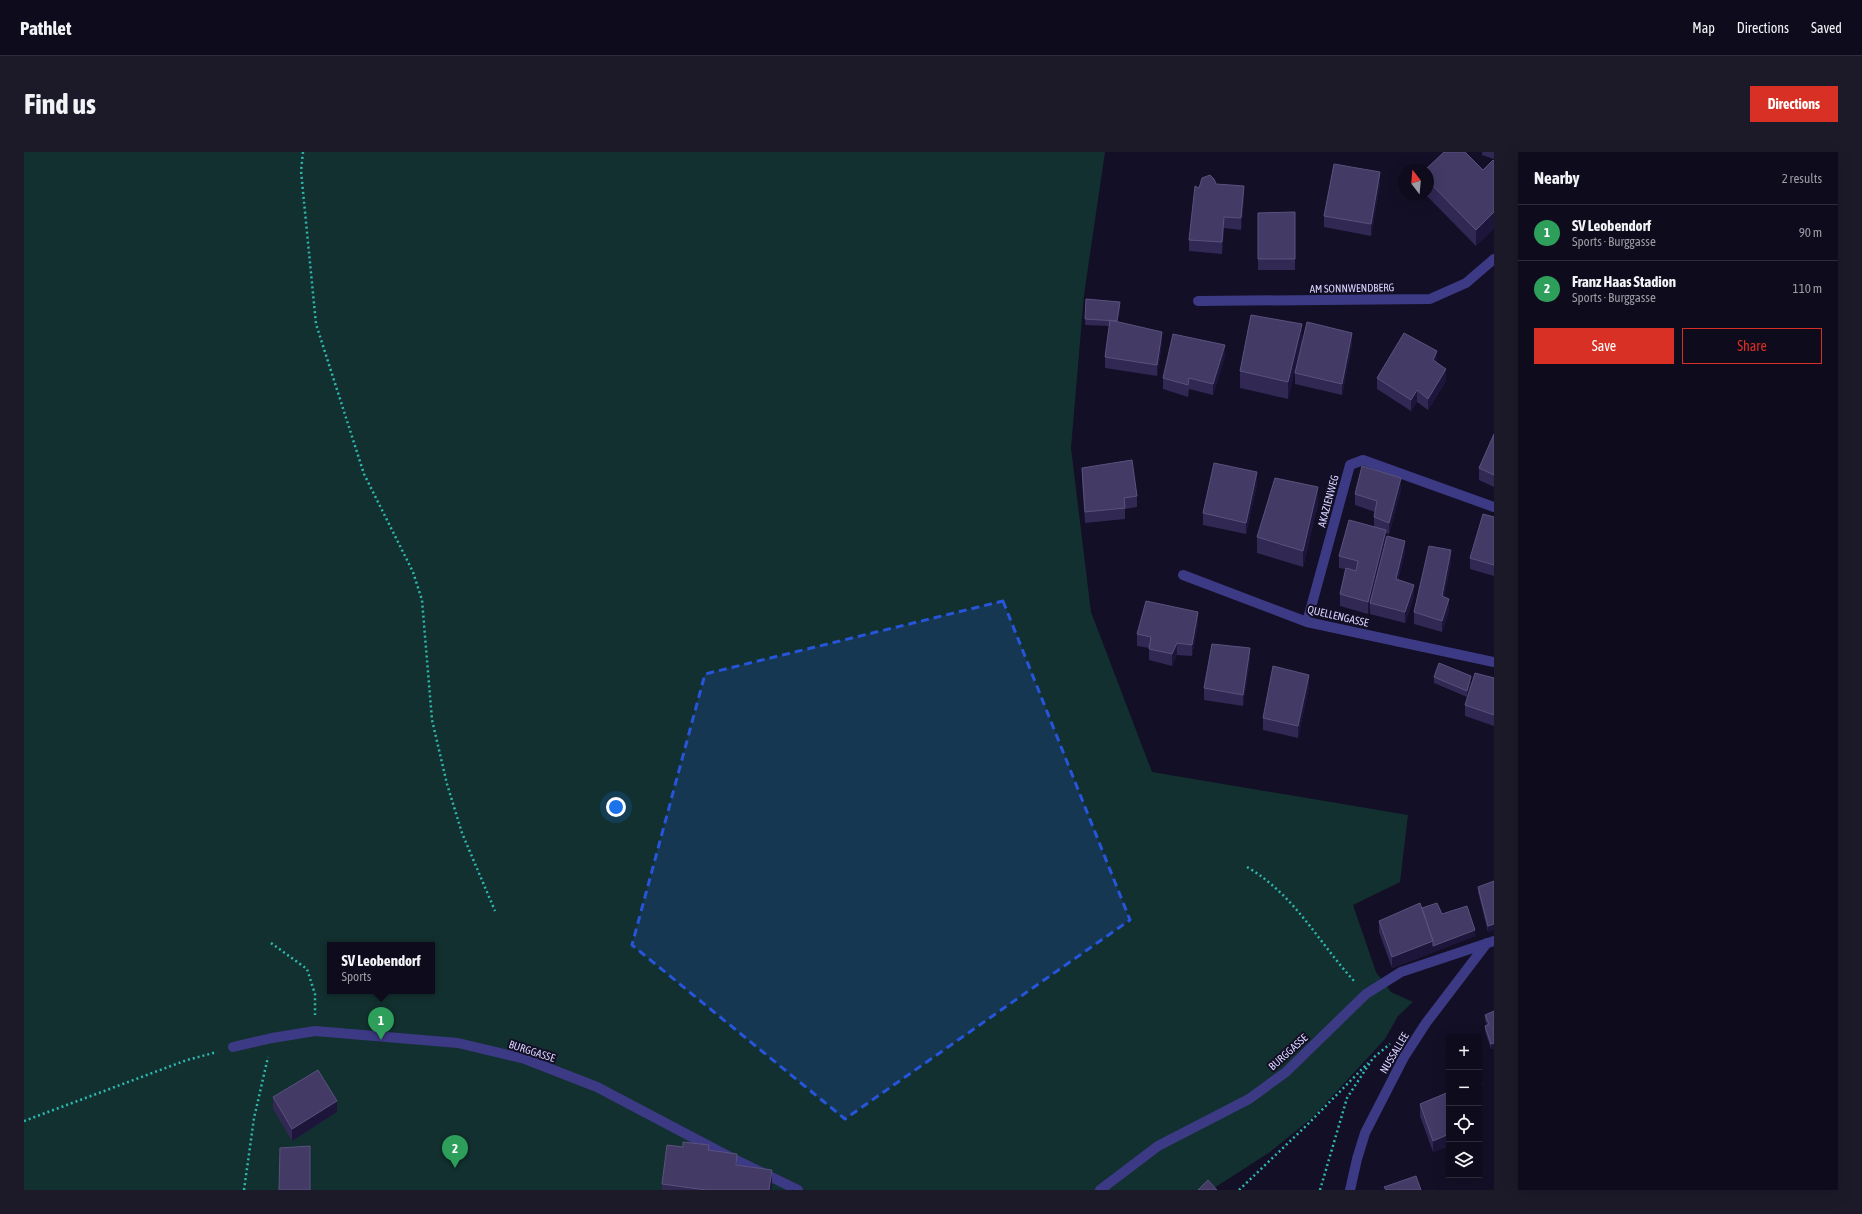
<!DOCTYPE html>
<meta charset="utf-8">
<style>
body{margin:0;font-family:"Asap Condensed",sans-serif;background:#1c1929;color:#f1f3f6}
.controls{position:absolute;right:12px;bottom:12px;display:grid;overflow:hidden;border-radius:0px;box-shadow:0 4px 16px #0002}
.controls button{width:36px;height:36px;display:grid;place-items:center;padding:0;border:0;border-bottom:1px solid #2e2b3b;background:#0e0b1c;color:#f1f3f6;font:20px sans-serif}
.compass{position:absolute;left:1374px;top:12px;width:36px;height:36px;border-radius:50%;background:#0e0b1c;box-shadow:0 4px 16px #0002;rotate:344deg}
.you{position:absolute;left:592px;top:655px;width:14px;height:14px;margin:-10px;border:3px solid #fff;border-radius:50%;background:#1a73e8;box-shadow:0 0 0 6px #1a73e833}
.badge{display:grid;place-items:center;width:26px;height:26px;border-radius:50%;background:#d93025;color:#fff;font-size:13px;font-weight:700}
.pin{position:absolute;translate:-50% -33px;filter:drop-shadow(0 1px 2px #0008)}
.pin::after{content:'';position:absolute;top:21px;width:14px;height:12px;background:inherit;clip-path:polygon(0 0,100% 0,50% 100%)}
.popup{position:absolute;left:303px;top:790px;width:108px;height:52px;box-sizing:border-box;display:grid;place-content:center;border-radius:0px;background:#0e0b1c;filter:drop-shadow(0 1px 3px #0005);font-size:13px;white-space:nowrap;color:#9b9ba3}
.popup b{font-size:15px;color:#f1f3f6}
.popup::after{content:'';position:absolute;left:50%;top:100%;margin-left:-8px;border:8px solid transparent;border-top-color:#0e0b1c}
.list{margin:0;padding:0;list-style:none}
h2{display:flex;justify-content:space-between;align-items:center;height:52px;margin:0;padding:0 16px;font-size:17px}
h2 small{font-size:13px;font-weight:400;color:#9b9ba3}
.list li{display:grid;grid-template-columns:26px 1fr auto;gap:12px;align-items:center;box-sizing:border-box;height:56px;padding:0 16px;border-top:1px solid #2e2b3b}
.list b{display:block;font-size:15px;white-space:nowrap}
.list p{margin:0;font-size:13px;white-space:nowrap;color:#9b9ba3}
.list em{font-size:13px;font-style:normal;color:#9b9ba3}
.actions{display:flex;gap:8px;padding:12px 16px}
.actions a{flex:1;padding:9px 0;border:1px solid #d93025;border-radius:0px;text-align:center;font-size:14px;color:#d93025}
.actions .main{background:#d93025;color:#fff}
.icon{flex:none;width:22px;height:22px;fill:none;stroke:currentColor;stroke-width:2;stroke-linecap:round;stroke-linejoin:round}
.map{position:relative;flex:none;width:1470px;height:1038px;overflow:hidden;border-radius:0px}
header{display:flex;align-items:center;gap:24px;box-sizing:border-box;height:56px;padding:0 20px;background:#0e0b1c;border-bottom:1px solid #2e2b3b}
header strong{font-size:19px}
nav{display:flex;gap:22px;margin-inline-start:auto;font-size:14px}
.intro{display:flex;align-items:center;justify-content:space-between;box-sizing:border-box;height:96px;padding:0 24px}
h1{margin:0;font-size:28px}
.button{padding:10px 18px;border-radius:0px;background:#d93025;color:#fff;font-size:14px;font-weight:700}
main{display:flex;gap:24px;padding:0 24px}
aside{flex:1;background:#0e0b1c;border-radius:0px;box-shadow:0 4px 16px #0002}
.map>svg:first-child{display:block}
.green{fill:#12302f;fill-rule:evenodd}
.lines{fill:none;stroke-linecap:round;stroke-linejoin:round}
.path{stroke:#2fb8b0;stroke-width:2.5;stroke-dasharray:2 3;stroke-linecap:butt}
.minor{stroke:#3d3a85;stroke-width:10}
.wall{fill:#312854}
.shaded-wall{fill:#1d163a}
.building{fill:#433a66;stroke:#5a527e}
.marked{fill:#2655da;fill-opacity:0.2;stroke:#2655da;stroke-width:3;stroke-dasharray:8 5;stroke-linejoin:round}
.labels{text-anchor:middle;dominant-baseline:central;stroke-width:4;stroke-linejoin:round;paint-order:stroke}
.street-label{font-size:11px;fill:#d9d4ff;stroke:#130f26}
</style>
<header>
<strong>Pathlet</strong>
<nav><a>Map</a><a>Directions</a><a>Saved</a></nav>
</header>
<div class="intro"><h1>Find us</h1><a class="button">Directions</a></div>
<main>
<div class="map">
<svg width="1470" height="1038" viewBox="0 0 1470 1038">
<rect width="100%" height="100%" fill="#130f26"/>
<path class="green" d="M0 0H1081L1060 143 1047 296 1067 460 1128 620 1384 663 1376 730 1329 753 1352 820 1367 840 1389 850 1374 864 1361 887 1289 965 1246 1000 1187 1038H0ZM306 793H408V839H306Z"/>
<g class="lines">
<path class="path" d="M279 0 277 19 292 172 340 322 389 420 398 448 408 568 423 632 438 681 471 759
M1223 715C1271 743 1294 790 1331 830
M247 791 283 817 291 842V863
M0 969 163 908 193 900
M220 1038 230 966 244 905
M1215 1038 1283 973 1344 911
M1296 1038 1323 946 1349 906 1366 892"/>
<path class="minor" d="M1174 149 1406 147 1442 131 1470 107
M1159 423 1283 470 1470 510
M1283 470 1326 313 1339 308 1470 355
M209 895 248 886 291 879 434 891 501 907 573 935 702 1003 774 1038
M1076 1038 1134 994 1225 947 1262 920 1342 842 1377 820 1470 789
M1326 1038 1333 1007 1341 981 1380 905 1402 871 1463 791"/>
</g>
<path class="wall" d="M1458 0H1470V7L1458 3Z
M1404 18H1459L1452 94 1401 42H1404Z
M1356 31 1347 84 1300 75V64Z
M1192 32 1220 45 1217 78 1200 76 1198 102 1165 99V88L1175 36Z
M1271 60V118H1234V61Z
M1062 147 1096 156 1093 170 1138 191 1133 224 1081 216V205L1085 174 1061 173Z
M1278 189 1264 247 1216 236V219Z
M1328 192 1318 243 1271 232V221Z
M1201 204 1189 243 1165 237 1164 245 1139 237V226Z
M1413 210 1412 211 1422 229 1404 258 1393 250 1387 259 1353 237V226Z
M1470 282V335L1455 328V316Z
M1058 316 1113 344V355L1101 357V367L1061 371 1058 328Z
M1233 332 1222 382 1179 373V361Z
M1377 337 1365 382 1362 381V389L1381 400 1374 428 1390 444 1381 471 1346 462V454L1344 462 1316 454V442L1321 417 1315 416V404L1350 374V365L1351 360 1331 353V342Z
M1294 352 1279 415 1233 401V385Z
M1470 365V424L1446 417V406Z
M1427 410 1420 445 1425 458 1418 480 1390 472V460Z
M1174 471 1168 504 1153 503 1148 514 1125 508V496L1113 494V482Z
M1226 508 1219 554 1180 548V536Z
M1410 525 1447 530 1443 545 1410 531Z
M1470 526V574L1441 564V553Z
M1285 534 1274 586 1239 578V566Z
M1470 729 1464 780 1454 740V735Z
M1398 756 1418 762 1451 784 1368 816 1355 780V769Z
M1470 859V897H1467L1461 879V874L1463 873 1461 868V863Z
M1425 940V994L1409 1000 1396 964V952Z
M249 945 313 960 268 989 249 957Z
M685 998 713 1014 748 1035 747 1038H638V1032Z"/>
<path class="shaded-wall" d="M1356 20V31L1347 84V72Z
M1220 34V45L1217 78V66Z
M1470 60V77L1452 94V78Z
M1200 65V76L1198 102V90Z
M1096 150V156L1093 174V169Z
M1278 172V189L1264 247V230Z
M1138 180V191L1133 224V213Z
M1328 181V192L1318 243V232Z
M1201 193V204L1189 243V232Z
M1413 199V210L1409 219V208Z
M1422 217V229L1404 258V247Z
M1393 238V250L1387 259V248Z
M1233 320V332L1222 382V371Z
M1377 326V337L1365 382V371Z
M1294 335V352L1279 415V399Z
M1362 378V389L1346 451V454L1344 462V450Z
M1381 389V400L1372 438V427Z
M1427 398V410L1418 455V444Z
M1390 433V444L1381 471V460Z
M1425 447V458L1418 480V469Z
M1174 460V471L1168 504V493Z
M1153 491V503L1148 514V502Z
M1226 496V508L1219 554V543Z
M1285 523V534L1274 586V574Z
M1447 524V530L1443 545V539Z
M1470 772V778L1464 780V774Z
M1451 778V784L1368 816V805L1409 789Z
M1470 891V897H1467V892Z
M1458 933V938L1455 940V934Z
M313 949V960L268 989V977Z
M1425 982V994L1409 1000V989Z
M713 1002V1019L712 1013Z
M748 1018V1035L747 1038H745Z"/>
<path class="building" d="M1420 0H1441L1459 18 1469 8 1470 9V60L1452 78 1404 29V18H1401Z
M1310 12 1356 20 1347 72 1300 64Z
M1186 23 1190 27 1192 32 1220 34 1217 66 1200 65 1198 90 1165 88 1171 34 1175 36 1178 26Z
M1271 60V107H1234V61Z
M1062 147 1096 150 1093 169 1061 167Z
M1227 163 1278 172 1264 230 1216 219Z
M1086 168 1138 180 1133 213 1081 205Z
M1283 170 1328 181 1318 232 1271 221Z
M1380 181 1413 199 1409 208 1422 217 1404 247 1393 238 1387 248 1353 226Z
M1149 182 1201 193 1189 232 1165 226 1164 233 1139 226Z
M1470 282V323L1455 316Z
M1108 308 1113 344 1100 346 1101 356 1061 360 1058 316Z
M1190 311 1233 320 1222 371 1179 361Z
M1338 314 1377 326 1365 371 1350 365 1353 349 1331 342Z
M1251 326 1294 335 1279 399 1233 385Z
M1459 362 1470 365V413L1446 406Z
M1325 368 1362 378 1344 450 1316 442 1322 416 1332 419 1334 409 1315 404Z
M1363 384 1381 389 1372 427 1390 433 1381 460 1346 451Z
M1405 394 1427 398 1418 444 1425 447 1418 469 1390 460Z
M1122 449 1174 460 1168 493 1153 491 1148 502 1125 497 1127 485 1113 482Z
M1188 492 1226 496 1219 543 1180 536Z
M1415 511 1447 524 1443 539 1410 525Z
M1249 514 1285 523 1274 574 1239 566Z
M1451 521 1470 526V563L1441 553Z
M1470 729V772L1464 774 1454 735Z
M1396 751 1409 789 1368 805 1355 769Z
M1413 751 1418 762 1443 754 1451 778 1409 794V789L1398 756Z
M1470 859V891L1467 892 1461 874 1465 872 1461 863Z
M294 918 313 949 268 977 249 945Z
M1455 925 1458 933 1455 934Z
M1425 940V982L1409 989 1396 952Z
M659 990 685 993 684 998 713 1002 712 1013 748 1018 745 1038H682L638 1032 643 993 659 995Z
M286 994V1038H255L256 996Z
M1392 1024 1397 1038H1362L1360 1035Z
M1184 1028 1193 1038H1174Z"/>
<path class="marked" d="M979 449 1106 768 821 967 608 793 681 522Z"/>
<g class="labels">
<g class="street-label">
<text transform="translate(1328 136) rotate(-1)">AM SONNWENDBERG</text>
<text transform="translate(1304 349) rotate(-75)">AKAZIENWEG</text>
<text transform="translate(1314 464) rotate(13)">QUELLENGASSE</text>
<text transform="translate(508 899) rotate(18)">BURGGASSE</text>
<text transform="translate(1264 900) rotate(-42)">BURGGASSE</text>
<text transform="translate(1370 901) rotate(-59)">NUSSALLEE</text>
</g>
</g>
</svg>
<div class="controls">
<button>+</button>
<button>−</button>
<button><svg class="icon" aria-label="locate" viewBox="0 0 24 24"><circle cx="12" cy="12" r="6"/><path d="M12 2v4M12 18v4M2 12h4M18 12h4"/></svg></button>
<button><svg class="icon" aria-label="layers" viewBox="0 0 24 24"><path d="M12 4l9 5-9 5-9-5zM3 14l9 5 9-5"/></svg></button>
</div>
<svg class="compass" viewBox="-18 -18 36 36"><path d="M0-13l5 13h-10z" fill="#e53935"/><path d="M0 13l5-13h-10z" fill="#9b9ba3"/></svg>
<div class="you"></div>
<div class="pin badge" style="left:357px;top:888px;background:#2e9e5b">1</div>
<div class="popup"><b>SV Leobendorf</b>Sports</div>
<div class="pin badge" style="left:431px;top:1016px;background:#2e9e5b">2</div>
</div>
<aside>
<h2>Nearby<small>2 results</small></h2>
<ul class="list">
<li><span class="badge" style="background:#2e9e5b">1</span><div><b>SV Leobendorf</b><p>Sports · Burggasse</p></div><em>90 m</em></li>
<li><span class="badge" style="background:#2e9e5b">2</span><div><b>Franz Haas Stadion</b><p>Sports · Burggasse</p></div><em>110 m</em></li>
</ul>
<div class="actions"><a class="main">Save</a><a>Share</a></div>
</aside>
</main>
